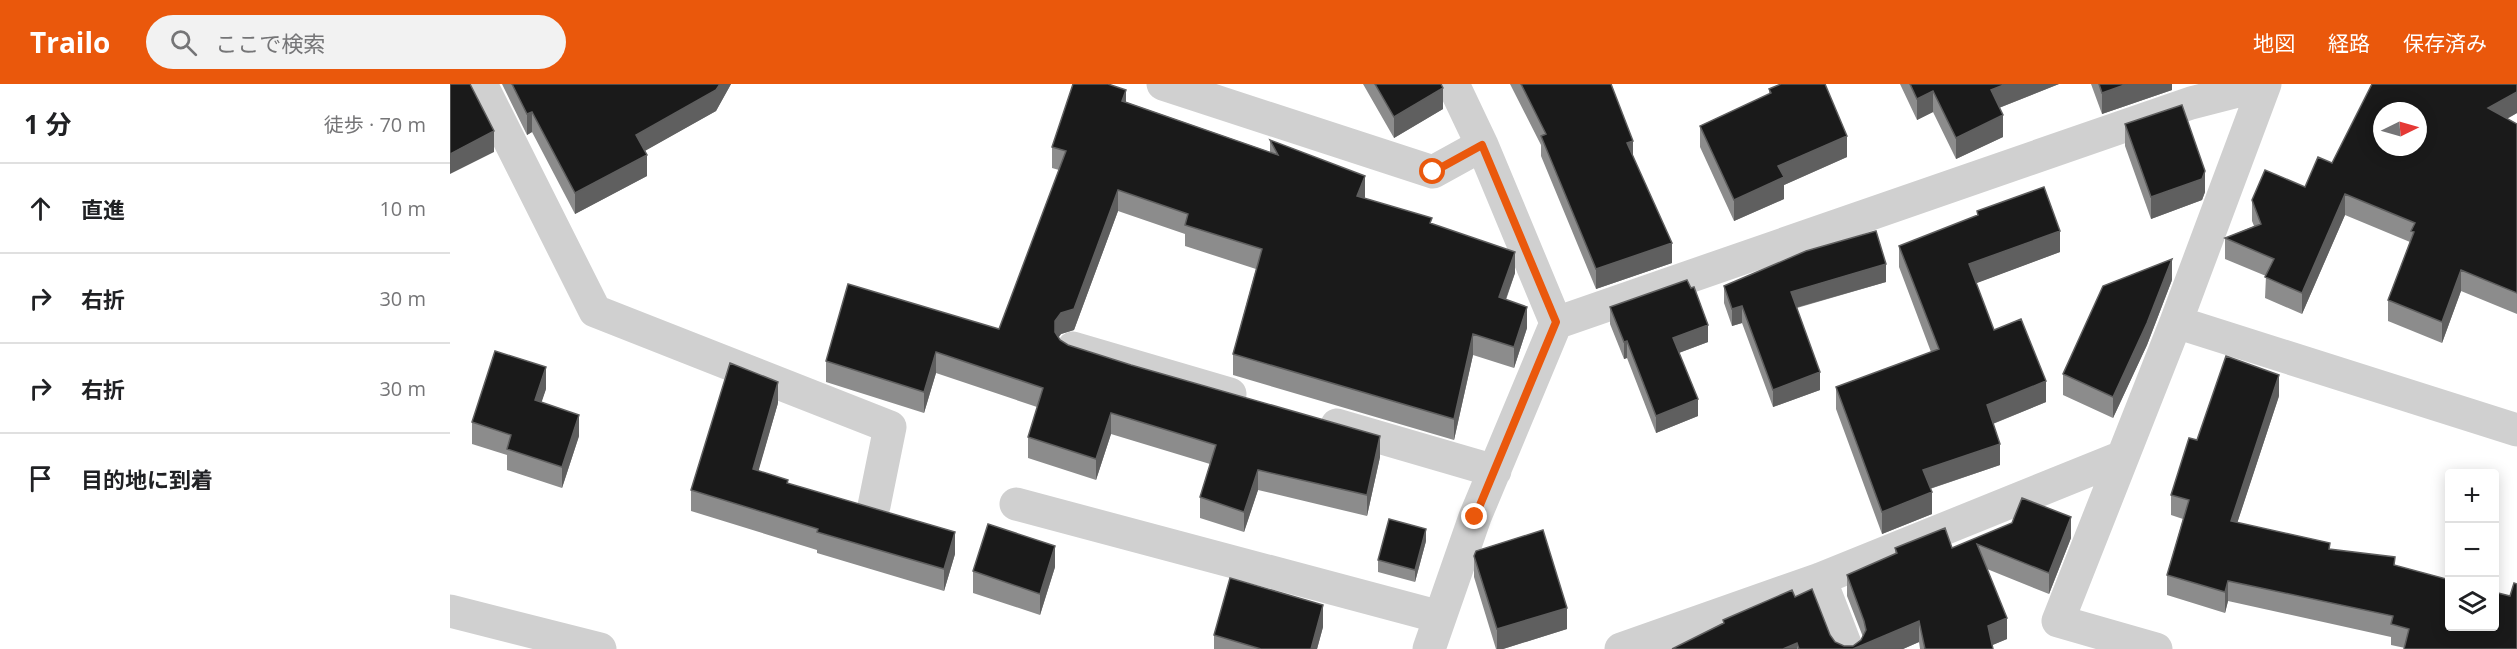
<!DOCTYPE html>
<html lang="ja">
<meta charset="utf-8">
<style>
body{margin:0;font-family:"Open Sans","Noto Sans JP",sans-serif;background:#f2f2f2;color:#202124}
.controls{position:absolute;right:18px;bottom:18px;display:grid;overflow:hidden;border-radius:6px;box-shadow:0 3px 15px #0003}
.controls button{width:54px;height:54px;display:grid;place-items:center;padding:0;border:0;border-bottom:2px solid #e0e0e0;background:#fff;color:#202124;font:30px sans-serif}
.compass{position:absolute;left:1923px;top:18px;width:54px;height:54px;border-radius:50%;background:#fff;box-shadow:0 3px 15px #0003;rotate:85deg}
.stop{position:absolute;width:18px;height:18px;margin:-14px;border:4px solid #ea580c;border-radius:50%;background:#fff}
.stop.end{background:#ea580c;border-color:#fff;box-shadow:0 2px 6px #0008}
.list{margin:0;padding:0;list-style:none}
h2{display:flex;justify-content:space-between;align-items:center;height:78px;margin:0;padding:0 24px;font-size:26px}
h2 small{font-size:20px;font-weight:400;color:#757577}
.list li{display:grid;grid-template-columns:39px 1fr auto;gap:18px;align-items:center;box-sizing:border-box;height:90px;padding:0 24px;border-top:2px solid #e0e0e0}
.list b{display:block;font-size:22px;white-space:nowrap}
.list em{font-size:20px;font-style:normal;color:#757577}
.icon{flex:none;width:33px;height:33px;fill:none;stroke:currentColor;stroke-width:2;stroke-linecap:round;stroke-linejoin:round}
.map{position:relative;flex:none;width:2067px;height:565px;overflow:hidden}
header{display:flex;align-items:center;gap:36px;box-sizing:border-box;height:84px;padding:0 30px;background:#ea580c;color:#fff}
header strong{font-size:28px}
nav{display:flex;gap:33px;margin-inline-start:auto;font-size:21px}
.search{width:420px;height:54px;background:#f2f2f2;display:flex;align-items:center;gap:15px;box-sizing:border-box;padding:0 21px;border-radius:33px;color:#757577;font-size:22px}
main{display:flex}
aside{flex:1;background:#fff}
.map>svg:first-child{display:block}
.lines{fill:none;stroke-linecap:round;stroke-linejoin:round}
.minor{stroke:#d0d0d0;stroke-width:33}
.wall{fill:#8c8c8c}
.shaded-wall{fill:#5f5f5f}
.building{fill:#1a1a1a;stroke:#5f5f5f;stroke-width:1.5;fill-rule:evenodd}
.route{stroke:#ea580c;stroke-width:8}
</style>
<header>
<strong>Trailo</strong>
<div class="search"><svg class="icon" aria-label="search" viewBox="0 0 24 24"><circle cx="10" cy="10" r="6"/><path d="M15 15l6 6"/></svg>ここで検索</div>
<nav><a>地図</a><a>経路</a><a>保存済み</a></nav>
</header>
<main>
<aside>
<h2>1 分<small>徒歩 · 70 m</small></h2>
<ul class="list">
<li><svg class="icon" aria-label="ahead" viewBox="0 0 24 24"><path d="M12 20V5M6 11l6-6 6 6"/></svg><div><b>直進</b></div><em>10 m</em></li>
<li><svg class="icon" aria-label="right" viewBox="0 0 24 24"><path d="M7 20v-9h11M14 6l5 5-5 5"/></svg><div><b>右折</b></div><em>30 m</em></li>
<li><svg class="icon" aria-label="right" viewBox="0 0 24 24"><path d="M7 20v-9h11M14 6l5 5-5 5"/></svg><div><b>右折</b></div><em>30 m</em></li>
<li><svg class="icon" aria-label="arrive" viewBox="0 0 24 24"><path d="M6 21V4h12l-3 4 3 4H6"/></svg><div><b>目的地に到着</b></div></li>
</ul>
</aside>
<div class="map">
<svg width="2067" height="565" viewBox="0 0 2067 565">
<rect width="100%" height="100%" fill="#fff"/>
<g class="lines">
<path class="minor" d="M31 0 145 227 440 343 424 422
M713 0 983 88 1032 61
M1726 238 2067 346
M1106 239 1741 19 1815 0
M623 264 780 310
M887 341 1045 387
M566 420 990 533
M1370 495 1397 565
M0 527 150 565
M979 565 1025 433 1106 239 1032 61 1003 0
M1171 565 1370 495 1672 373
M1706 565 1608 537 1726 238 1815 0"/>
</g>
<path class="wall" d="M52 0H281L266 27 194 67 197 92 125 130 82 48 77 51Z
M913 0H991L993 25 944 54Z
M1060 0H1161L1183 72 1222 179 1146 205 1091 72V61Z
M1329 0H1375L1397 73 1334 101V115L1284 137 1250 63V42L1319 10V5L1329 1Z
M1450 0H1609L1549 24 1553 53 1506 75 1483 28 1467 36Z
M1641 0H1722V6L1652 30Z
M2067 0V29L2057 35 2067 40V230L2011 207 1992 259 1938 237V216L1960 158 1895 131 1852 230 1815 214 1816 192 1775 175V154L1804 142 1802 137V116L1855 103 1882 79Z
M676 18 820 68V56L915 113 914 114 982 140 1065 189 1056 216 1077 244 1064 284 1023 271 1004 356 783 291V270L806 185 735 162V150L668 127 624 246 611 250 608 254 610 256 618 261 930 373 917 432 808 406 794 448 750 434V413L760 380 661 350 646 396 578 374V353L587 323 486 289 474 329 376 298V277L549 245 609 86 602 84V63Z
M1675 40 1755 108 1752 116 1701 135 1675 62Z
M1527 127 1610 168 1526 199 1544 246 1596 318 1543 340 1550 381 1480 405 1482 430 1432 450 1386 325V303L1481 268 1449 183V162L1527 132Z
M1722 196 1697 261 1663 334 1613 311V290Z
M1436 198 1347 224 1370 306 1323 323 1292 239 1282 242 1274 219V202Z
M1160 223 1258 258 1229 269 1248 332 1206 349 1177 274 1174 275 1160 240Z
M96 305 91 318 129 352 112 404 57 386V371L22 360V338Z
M1829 312 1787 439 1880 465 1945 482 2067 565 1955 564 1941 561V553L1778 517 1775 529 1717 511V491L1733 435 1721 431V411L1747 356Z
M328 319 308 387 505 470 494 507 367 469V466L241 427V406Z
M1562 439 1621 454 1599 510 1537 485 1557 555 1542 561 1543 565H1470L1469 558 1453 565H1222L1273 539V536L1345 513 1380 551 1385 558 1394 562H1403L1411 556 1413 553 1397 512V491L1445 470V464H1502Z
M976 457 965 498 928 488V476Z
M1024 472 1117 545 1053 565H1046L1024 493Z
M605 483 590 531 523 509V487Z
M873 543 867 565H764V551Z"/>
<path class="shaded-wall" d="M270 0H281L266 27 186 72V51Z
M1556 0H1609L1541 27V6Z
M1677 0H1722V6L1652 30V9Z
M993 4V25L944 54V33Z
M676 6V27L672 17Z
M1483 7V28L1467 36V15Z
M2067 8V29L2038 45V24Z
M82 28V48L77 51V30Z
M1553 31V53L1506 75V54Z
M44 47V68L0 90V70Z
M1397 52V73L1334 101V115L1284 137V116L1328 82Z
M1183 57V77L1177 59Z
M197 71V92L125 130V109Z
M1755 87V108L1752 116 1701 135V113Z
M915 92V113L907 133V112Z
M668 106V127L624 246 611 250 605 258V237Z
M1895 110V131L1852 230V209Z
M1610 147V168L1519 202V180Z
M1222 159V179L1146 205V185Z
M1065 168V189L1049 234V213Z
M1722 175V196L1697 261 1663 334V313Z
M1436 180V198L1341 225V208Z
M2011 186V207L1992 259V238Z
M1292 222V239L1282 242V225Z
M1077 223V244L1064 284V263Z
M1258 241V258L1223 271V254Z
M1023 250V271L1004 356V335Z
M1177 257V274L1174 275V258Z
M486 268V289L474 329V308Z
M96 283V305L85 338V316Z
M1370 288V306L1323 323V306Z
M1829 291V312L1781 458V437Z
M1596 297V318L1537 342V321Z
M328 298V319L303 406V385Z
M1248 315V332L1206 349V332Z
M661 329V350L646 396V375Z
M129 331V352L112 404V383Z
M930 352V373L917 432V411Z
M1550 360V381L1473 407V386Z
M808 386V406L794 448V428Z
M1482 408V430L1432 450V428Z
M1621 433V454L1599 510V489Z
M976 445V457L965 498V486Z
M505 448V470L494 507V485Z
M605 462V483L590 531V510Z
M1778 497V517L1775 529V508Z
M873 521V543L867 565H861Z
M1117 524V545L1053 565H1047V545Z
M1557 534V555L1538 563V542Z
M1469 537V558L1453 565H1403Z
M1347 559V565H1333Z"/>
<path class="building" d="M0 0H20L44 47 0 70Z
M62 0H270L266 6 186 51 197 71 125 109 82 28 77 30Z
M623 0H658L676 6 672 17 828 71 820 56 915 92 907 112 982 134 980 139 1065 168 1049 213 1077 223 1064 263 1023 250 1004 335 783 270 812 165 735 141 738 130 668 106 624 225 611 229 605 237V248L610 256 618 261 681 281 930 352 917 411 808 386 794 428 750 413 766 361 661 329 646 375 578 353 593 304 486 268 474 308 376 277 398 200 549 245 616 67 602 63Z
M925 0H991L993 4 944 33Z
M1071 0H1161L1183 57 1177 59 1222 159 1146 185 1091 52 1096 50Z
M1331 0H1375L1397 52 1328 82 1334 93 1284 116 1250 42 1321 9 1319 5Z
M1460 0H1556L1541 6 1553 31 1506 54 1483 7 1467 15Z
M1649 0H1677L1652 9Z
M1922 0H2067V8L2038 24 2067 40V209L2011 186 1992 238 1938 216 1964 148 1961 147 1965 139 1895 110 1852 209 1815 193 1824 175 1775 154 1811 140 1802 116 1815 86 1855 103 1868 73 1882 79ZM1932 27H1968V63H1932Z
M1732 21 1755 87 1752 95 1701 113 1675 40Z
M1594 103 1610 147 1519 180 1544 246 1571 235 1596 297 1537 321 1550 360 1473 386 1482 408 1432 428 1386 303 1489 265 1449 162 1528 131 1527 127Z
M1426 147 1436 180 1341 208 1370 288 1323 306 1292 222 1282 225 1274 202 1356 167Z
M1722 175 1697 239 1663 313 1613 290 1653 202Z
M1237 196 1241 204 1244 203 1258 241 1223 254 1248 315 1206 332 1177 257 1174 258 1160 223Z
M45 267 96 283 85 316 129 331 112 383 57 365 61 351 22 338Z
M1776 272 1829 291 1781 437 1880 459 1879 465 1945 473 1944 481 2000 496V543H2044V508L2060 512 2064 499 2067 500V565H1954L1959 545 1941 540 1943 532 1778 497 1775 508 1717 491 1739 416 1721 411 1739 354 1747 356Z
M280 279 328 298 303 385 338 396 337 399 505 448 494 485 367 448 368 445 241 406Z
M1572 414 1621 433 1599 489 1527 460 1557 534 1538 542 1543 565H1475L1469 537 1403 565H1349L1347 559 1333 565H1222L1274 539 1273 536 1342 506 1345 513 1362 505 1380 551 1385 558 1394 562H1403L1411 556 1416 546 1414 537 1397 491 1447 469 1445 464 1495 444 1502 464 1562 439Z
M939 435 976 445 965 486 928 476Z
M538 440 605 462 590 510 523 487Z
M1093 446 1117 524 1047 545 1024 472 1026 467Z
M780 494 873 521 861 565H811L764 551Z"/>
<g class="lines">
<path class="route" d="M983 88 1032 61 1106 238 1025 433"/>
</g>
</svg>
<div class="controls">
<button>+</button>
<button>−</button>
<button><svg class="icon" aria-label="layers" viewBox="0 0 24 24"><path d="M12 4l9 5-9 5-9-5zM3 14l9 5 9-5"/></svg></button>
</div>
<svg class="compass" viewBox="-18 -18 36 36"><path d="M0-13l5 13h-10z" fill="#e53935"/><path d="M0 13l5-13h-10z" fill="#757577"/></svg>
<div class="stop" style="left:983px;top:88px"></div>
<div class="stop end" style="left:1025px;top:433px"></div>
</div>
</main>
